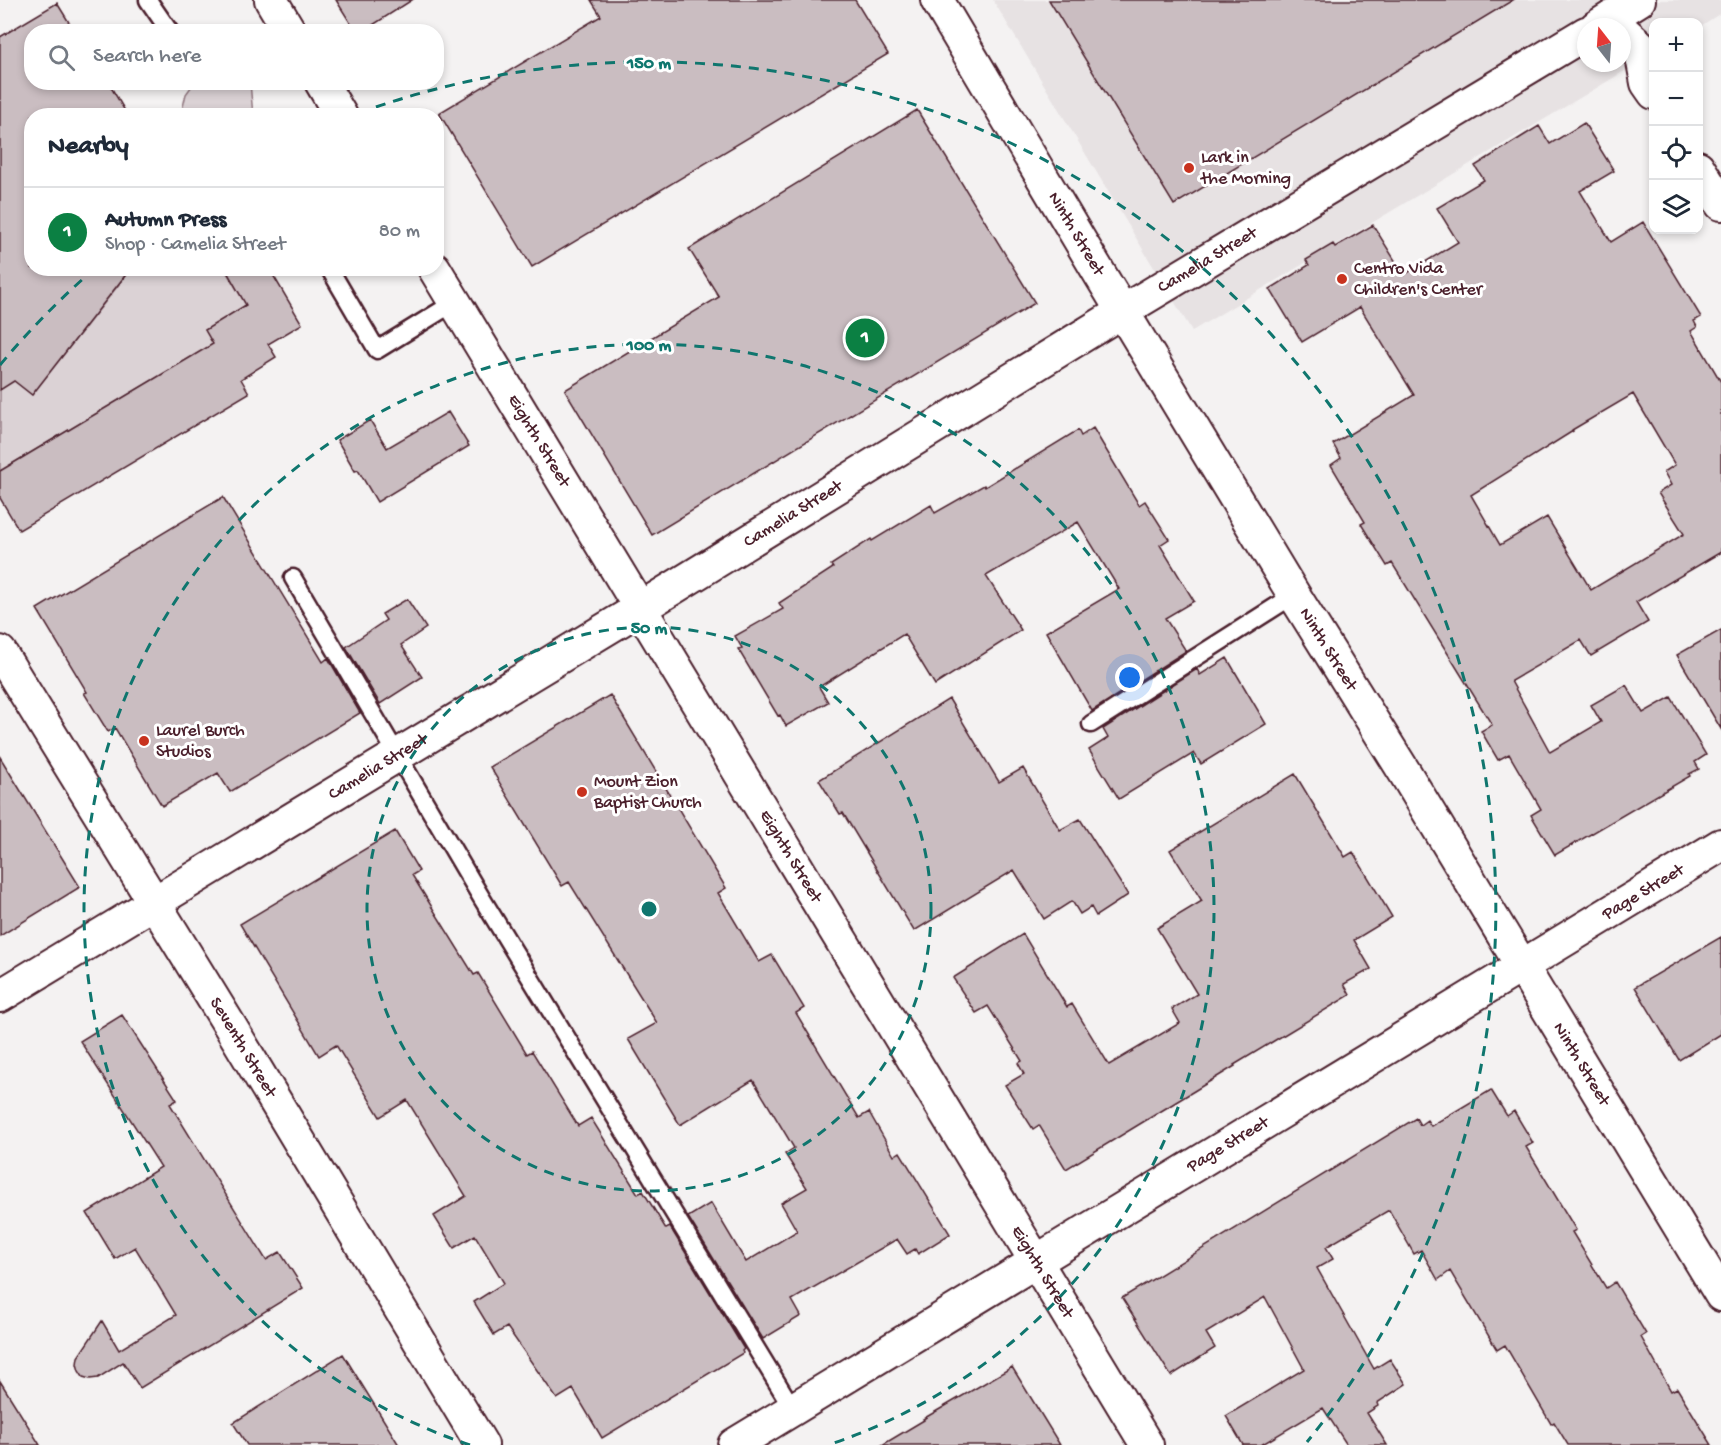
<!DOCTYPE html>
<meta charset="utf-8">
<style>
body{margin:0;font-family:"Gochi Hand",sans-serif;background:#f2f2f3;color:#1f2937}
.controls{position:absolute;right:18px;top:18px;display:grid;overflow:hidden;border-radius:12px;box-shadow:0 3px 9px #0003}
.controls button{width:54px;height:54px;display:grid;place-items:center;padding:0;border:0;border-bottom:2px solid #e0e1e3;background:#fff;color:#1f2937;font:30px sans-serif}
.compass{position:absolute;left:1577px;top:18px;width:54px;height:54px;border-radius:50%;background:#fff;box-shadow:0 3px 9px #0003;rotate:343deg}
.you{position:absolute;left:1130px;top:678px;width:21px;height:21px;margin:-15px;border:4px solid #fff;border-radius:50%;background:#1a73e8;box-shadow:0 0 0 9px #1a73e833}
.badge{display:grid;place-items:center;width:39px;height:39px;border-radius:50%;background:#0b8043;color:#fff;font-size:20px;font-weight:700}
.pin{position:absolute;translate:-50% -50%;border:3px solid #fff;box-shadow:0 2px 6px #0006}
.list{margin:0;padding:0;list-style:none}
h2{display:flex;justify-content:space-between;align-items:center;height:78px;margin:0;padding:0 24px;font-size:26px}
h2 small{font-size:20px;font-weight:400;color:#747a83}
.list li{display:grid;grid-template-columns:39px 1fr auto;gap:18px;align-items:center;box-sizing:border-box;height:90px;padding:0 24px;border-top:2px solid #e0e1e3}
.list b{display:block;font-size:22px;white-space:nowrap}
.list p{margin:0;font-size:20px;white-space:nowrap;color:#747a83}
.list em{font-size:20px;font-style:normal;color:#747a83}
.icon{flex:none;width:33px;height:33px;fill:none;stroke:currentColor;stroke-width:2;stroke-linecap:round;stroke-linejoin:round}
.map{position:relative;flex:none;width:1721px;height:1445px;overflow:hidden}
.search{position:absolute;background:#fff;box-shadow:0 3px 9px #0003;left:24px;top:24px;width:420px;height:66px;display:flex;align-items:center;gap:15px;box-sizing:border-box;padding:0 21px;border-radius:24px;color:#747a83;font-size:22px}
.panel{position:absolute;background:#fff;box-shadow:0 3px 9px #0003;left:24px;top:108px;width:420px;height:168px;border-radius:24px}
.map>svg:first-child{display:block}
.built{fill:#e7e2e3;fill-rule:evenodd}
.green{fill:#dbd2d5;stroke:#927880;stroke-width:1.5}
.building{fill:#cabdc1;stroke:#4a1f2b;stroke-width:1.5;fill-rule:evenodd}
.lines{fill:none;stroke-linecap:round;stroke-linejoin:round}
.lane-casing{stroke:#4a1f2b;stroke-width:21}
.street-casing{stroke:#4a1f2b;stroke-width:36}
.lane{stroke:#fff;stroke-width:16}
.street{stroke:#fff;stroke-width:32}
.ring{fill:none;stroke:#0f766e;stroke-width:3;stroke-dasharray:10 8}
.poi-dot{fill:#c8321e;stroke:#fff;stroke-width:2}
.labels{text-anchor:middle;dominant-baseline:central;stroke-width:6;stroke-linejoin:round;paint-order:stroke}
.poi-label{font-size:18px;fill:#4a1f2b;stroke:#fff;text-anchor:start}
.street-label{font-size:18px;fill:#4a1f2b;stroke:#fff}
.centre{fill:#0f766e;stroke:#fff;stroke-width:3}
.ring-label{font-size:18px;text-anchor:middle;font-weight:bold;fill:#0f766e;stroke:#fff;stroke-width:6;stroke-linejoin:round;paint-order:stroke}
</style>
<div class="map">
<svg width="1721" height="1445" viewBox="0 0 1721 1445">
<rect width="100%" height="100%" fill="#f4f2f2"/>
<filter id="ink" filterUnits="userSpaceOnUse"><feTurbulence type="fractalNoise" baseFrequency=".0167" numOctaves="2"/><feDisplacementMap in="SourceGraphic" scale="12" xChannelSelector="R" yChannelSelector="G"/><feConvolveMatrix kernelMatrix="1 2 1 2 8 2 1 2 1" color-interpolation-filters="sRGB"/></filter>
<g filter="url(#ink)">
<path class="built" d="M993 0H1721V13L1699 27 1698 22H1654L1653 54 1192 331ZM1586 27H1622V63H1586Z"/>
<path class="green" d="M194 83H250L253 115H181L186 94Z
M131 269H230L226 271 246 305 205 330 213 344 0 471V390L14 380 32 395Z"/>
<path class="building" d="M336 0H412L362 32H356Z
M591 0H855L888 54 532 267 439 113 601 16Z
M1049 0H1513L1174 205Z
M57 3 75 32H32V82H108L128 116H32V268H131L32 395 14 381 0 390V37Z
M917 110 1035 303 652 535 565 390 719 297 689 249Z
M1584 123 1614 171 1580 191 1611 242 1643 222 1701 317 1694 321 1697 327 1691 331 1721 382V552L1636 602 1648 622 1591 656 1581 640 1511 681 1550 752 1601 722 1591 705 1626 685 1643 713 1671 697 1706 755 1695 762 1699 769 1689 774 1690 776 1555 855 1531 815 1541 809 1509 754 1498 760 1481 731 1492 725 1392 563 1387 566 1361 524 1365 522 1331 465 1341 458 1333 444 1414 395 1360 307 1302 342 1270 289 1309 265 1306 260 1333 244 1335 247 1373 225 1404 275 1458 242 1437 208 1484 180 1475 166 1539 126 1550 144ZM1633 394 1675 465 1664 472 1671 485 1658 493 1684 534 1591 590 1547 517 1500 545 1471 495 1573 431 1572 430Z
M225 268H269L302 324 268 344 276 357 241 379 249 393 19 530 0 498V471L213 344 205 330 246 305Z
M448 412 469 446 377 502 358 470 355 471 337 440 370 420 387 448Z
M1093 428 1139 505 1145 501 1169 539 1160 545 1194 601 1165 618 1186 651 1092 711 1046 632 1119 589 1078 522 986 576 1021 630 935 685 904 634 819 687 828 702 786 726 780 715 778 716 738 649 742 648 735 636 783 609 779 603 833 568 831 565 871 539 872 541 931 505 935 513 984 485 985 487 1078 430 1081 436Z
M223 497 323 662 328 658 360 713 230 792 218 773 162 806 115 728 108 732 84 693 87 692 37 609Z
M407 599 426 628 401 645 422 677 380 704 346 647 386 620 382 614Z
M1721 630V729L1677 655Z
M1227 658 1266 724 1201 764 1194 753 1119 799 1089 750 1108 738 1103 729 1197 669 1200 675Z
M610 695 726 888 718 893 759 962 772 955 804 1008 796 1013 859 1118 869 1112 894 1156 900 1152 950 1234 918 1254 915 1249 907 1254 897 1239 792 1300 801 1316 763 1339 688 1217 711 1203 746 1262 797 1231 781 1203 807 1188 785 1154 794 1148 753 1080 680 1125 628 1039 657 1023 569 882 562 886 490 767Z
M949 699 999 782 1023 768 1060 830 1080 819 1128 895 1096 916 1091 907 1080 914 1072 901 1044 919 1014 870 914 931 843 813 840 814 819 780Z
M0 757 80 887 0 936Z
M1295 774 1345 857 1353 852 1392 917 1354 940 1371 969 1344 984 1350 995 1234 1065 1235 1066 1176 1102 1066 1169 1039 1125 1033 1129 1005 1085 1024 1074 1018 1063 1022 1061 988 1006 976 1013 953 978 1023 934 1067 1007 1072 1004 1109 1065 1180 1023 1172 1009 1197 994 1157 928 1202 901 1170 850Z
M395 831 419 871 412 875 474 975 478 973 527 1054 532 1051 578 1126 591 1118 638 1194 643 1191 666 1229 670 1227 744 1349 742 1351 743 1353 602 1438 573 1389 557 1399 507 1327 494 1335 474 1302 504 1283 475 1235 454 1248 434 1216 466 1196 407 1100 380 1117 336 1045 319 1056 240 924Z
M1721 937V1034L1679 1060 1635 987Z
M122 1015 177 1100 170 1104 266 1260 280 1252 303 1288 140 1388 123 1362 98 1378 90 1379 83 1377 79 1371 77 1364 78 1357 102 1321 119 1350 176 1315 135 1247 115 1259 87 1213 161 1167 80 1041Z
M1491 1090 1507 1116 1514 1111 1533 1143 1526 1147 1576 1230 1572 1232 1606 1288 1615 1282 1646 1334 1641 1337 1671 1391 1677 1388 1712 1445H1568L1554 1422 1551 1424 1505 1345 1497 1350 1450 1271 1438 1280 1421 1250 1414 1254 1389 1210 1326 1247 1333 1259 1317 1268 1374 1369 1390 1359 1406 1384 1377 1403 1378 1406 1367 1413 1387 1445H1347L1323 1408 1261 1445H1243L1226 1416 1304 1369 1265 1297 1206 1333 1215 1348 1171 1376 1122 1298 1416 1118 1420 1125 1427 1120 1431 1126Z
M343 1354 399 1445H247L233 1423Z
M1012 1367 1060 1445H882L924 1420 923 1419Z
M0 1381 40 1445H0Z"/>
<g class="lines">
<defs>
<path id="lane" d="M148 0 170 32
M329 268 377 350 455 302
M293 578 481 897 793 1409
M1091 724 1294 595"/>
<g id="street">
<path d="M271 0 290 32"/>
<path id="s1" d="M937 0 1101 276 1294 595 1405 773 1721 1295"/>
<path d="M1596 27 1639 0"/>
<path d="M1622 30 1640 46 1647 83 1654 93"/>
<path d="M321 82 341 116"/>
<path d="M1698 167 1721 204"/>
<path id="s2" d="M434 268 1147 1445"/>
<path id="s3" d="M0 652 230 1026 482 1445"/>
<path id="s4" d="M0 996 639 609 1123 311 1586 33"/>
<path id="s5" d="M734 1445 1721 845"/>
</g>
</defs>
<use href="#lane" class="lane-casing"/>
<use href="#street" class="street-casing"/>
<use href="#lane" class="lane"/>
<use href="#street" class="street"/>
</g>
</g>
<g class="ring">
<circle cx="649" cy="909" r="282"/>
<path d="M470 1445A565 565 0 1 1 828 1445"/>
<path d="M0 365A847 847 0 0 1 93 270M359 113A847 847 0 0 1 1307 1442"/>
</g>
<g class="poi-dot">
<circle cx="1189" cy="168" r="6"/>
<circle cx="1342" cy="279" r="6"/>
<circle cx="144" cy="741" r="6"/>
<circle cx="582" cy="792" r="6"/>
</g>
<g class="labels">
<g class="poi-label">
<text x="1201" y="158">Lark in<tspan x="1201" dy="21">the Morning</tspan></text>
<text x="1354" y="269">Centro Vida<tspan x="1354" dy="21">Children's Center</tspan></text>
<text x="156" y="731">Laurel Burch<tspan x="156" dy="21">Studios</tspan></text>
<text x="594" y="782">Mount Zion<tspan x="594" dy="21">Baptist Church</tspan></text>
</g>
<g class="street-label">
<text stroke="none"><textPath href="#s1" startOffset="272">Ninth Street</textPath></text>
<text stroke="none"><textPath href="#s4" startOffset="1414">Camelia Street</textPath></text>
<text stroke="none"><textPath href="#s2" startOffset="202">Eighth Street</textPath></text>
<text stroke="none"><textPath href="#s4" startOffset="928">Camelia Street</textPath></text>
<text stroke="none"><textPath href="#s1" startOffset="758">Ninth Street</textPath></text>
<text stroke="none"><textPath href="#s4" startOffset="442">Camelia Street</textPath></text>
<text stroke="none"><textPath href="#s2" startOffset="688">Eighth Street</textPath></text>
<text stroke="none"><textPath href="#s5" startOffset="1064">Page Street</textPath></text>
<text stroke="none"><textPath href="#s3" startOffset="464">Seventh Street</textPath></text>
<text stroke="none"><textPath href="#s1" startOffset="1244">Ninth Street</textPath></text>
<text stroke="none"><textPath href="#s5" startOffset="578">Page Street</textPath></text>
<text stroke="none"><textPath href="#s2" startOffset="1174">Eighth Street</textPath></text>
</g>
</g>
<circle cx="649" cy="909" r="9" class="centre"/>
<g class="ring-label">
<text x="649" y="68">150 m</text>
<text x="649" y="350">100 m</text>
<text x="649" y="633">50 m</text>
</g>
</svg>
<div class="controls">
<button>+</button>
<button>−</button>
<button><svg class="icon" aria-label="locate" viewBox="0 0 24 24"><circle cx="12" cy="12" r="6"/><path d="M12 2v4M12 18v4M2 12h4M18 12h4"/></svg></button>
<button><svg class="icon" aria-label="layers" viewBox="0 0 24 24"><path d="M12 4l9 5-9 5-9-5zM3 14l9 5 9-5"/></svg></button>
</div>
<svg class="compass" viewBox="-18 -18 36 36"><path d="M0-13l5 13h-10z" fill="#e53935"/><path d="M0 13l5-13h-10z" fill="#747a83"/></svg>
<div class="you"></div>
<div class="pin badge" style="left:865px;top:338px">1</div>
<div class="search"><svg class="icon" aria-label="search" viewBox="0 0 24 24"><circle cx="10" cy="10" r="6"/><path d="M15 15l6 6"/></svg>Search here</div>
<section class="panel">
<h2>Nearby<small></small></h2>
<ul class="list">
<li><span class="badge">1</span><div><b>Autumn Press</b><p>Shop · Camelia Street</p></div><em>80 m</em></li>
</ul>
</section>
</div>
